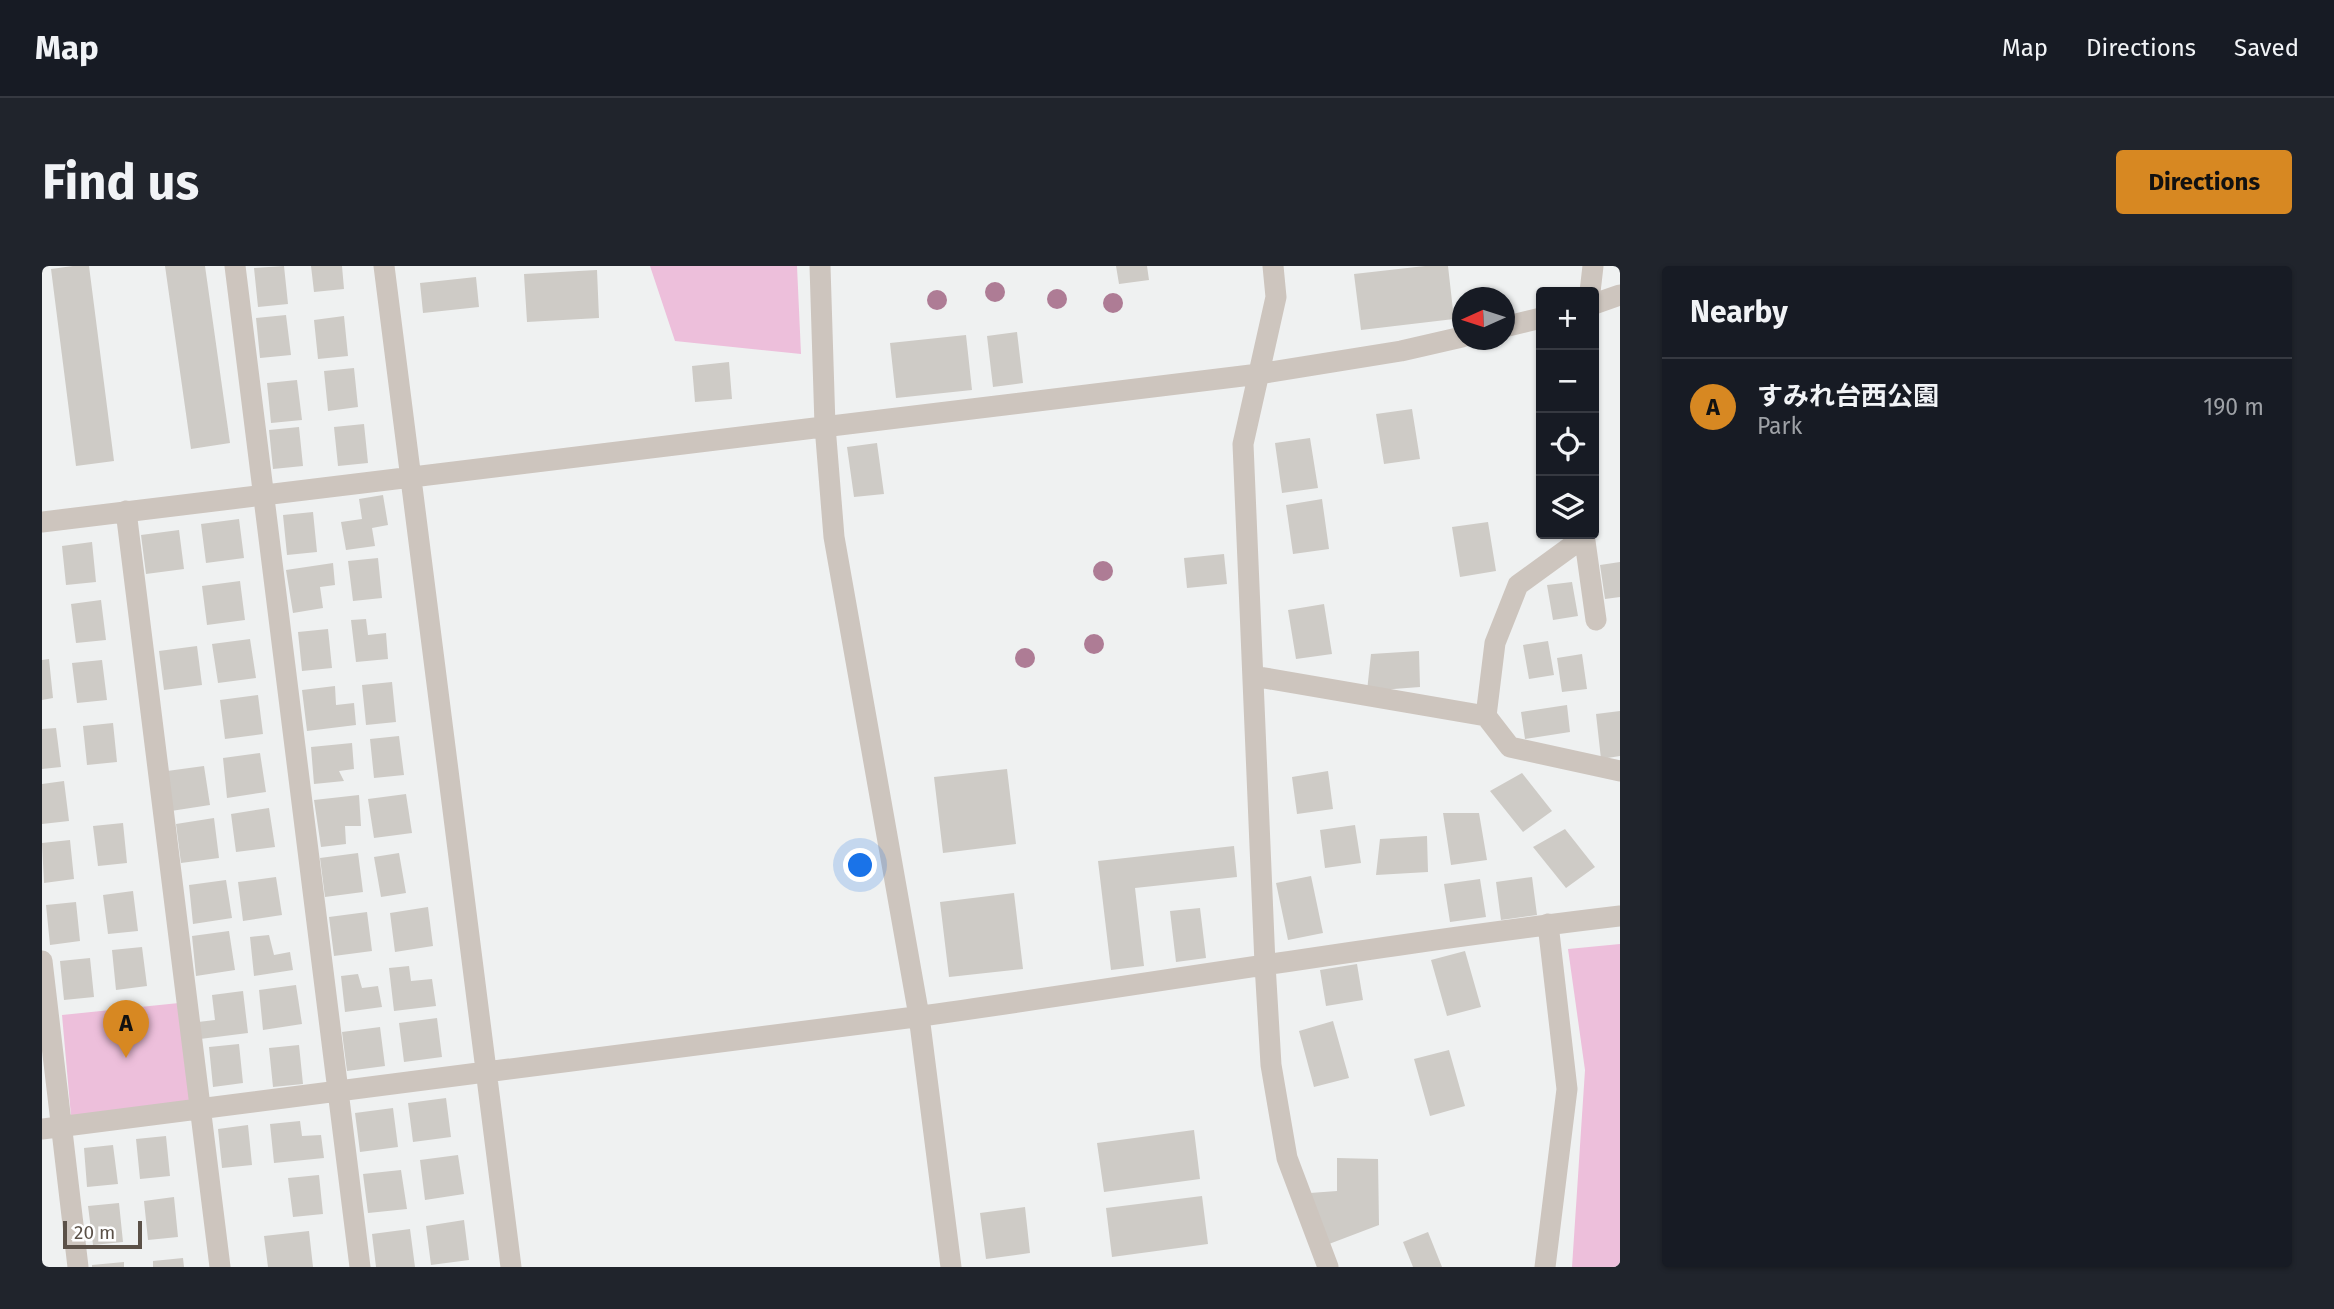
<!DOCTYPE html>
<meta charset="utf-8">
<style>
body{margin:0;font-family:"Fira Sans","Noto Sans JP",sans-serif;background:#20242c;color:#f1f3f6}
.controls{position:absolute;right:21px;top:21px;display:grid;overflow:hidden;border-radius:7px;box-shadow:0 2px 5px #0004}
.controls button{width:63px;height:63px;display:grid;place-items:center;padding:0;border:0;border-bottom:2px solid #363941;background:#171b24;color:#f1f3f6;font:35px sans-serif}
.compass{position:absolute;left:1410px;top:21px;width:63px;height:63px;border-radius:50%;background:#171b24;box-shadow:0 2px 5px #0004;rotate:267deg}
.scale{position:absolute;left:21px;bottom:18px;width:79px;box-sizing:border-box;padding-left:7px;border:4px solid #5b5148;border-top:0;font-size:19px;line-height:24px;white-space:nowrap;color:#5b5148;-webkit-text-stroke:5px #fff;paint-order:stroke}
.you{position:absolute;left:819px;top:600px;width:24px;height:24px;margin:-18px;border:5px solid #fff;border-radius:50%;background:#1a73e8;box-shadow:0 0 0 10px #1a73e833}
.badge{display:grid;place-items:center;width:46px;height:46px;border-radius:50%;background:#d78822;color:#111;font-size:23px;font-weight:700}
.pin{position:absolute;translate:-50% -58px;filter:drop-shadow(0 2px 4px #0008)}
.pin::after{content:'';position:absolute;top:37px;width:24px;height:21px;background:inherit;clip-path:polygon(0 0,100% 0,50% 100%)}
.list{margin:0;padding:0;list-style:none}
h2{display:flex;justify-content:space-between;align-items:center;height:91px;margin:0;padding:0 28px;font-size:30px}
h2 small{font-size:23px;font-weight:400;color:#9ea1a6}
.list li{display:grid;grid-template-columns:46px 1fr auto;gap:21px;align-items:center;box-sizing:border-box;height:98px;padding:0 28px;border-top:2px solid #363941}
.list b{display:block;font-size:26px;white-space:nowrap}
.list p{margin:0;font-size:23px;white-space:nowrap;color:#9ea1a6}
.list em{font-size:23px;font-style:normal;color:#9ea1a6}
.icon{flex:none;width:38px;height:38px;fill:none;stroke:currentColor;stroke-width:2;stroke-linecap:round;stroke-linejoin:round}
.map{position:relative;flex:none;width:1578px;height:1001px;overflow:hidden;border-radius:7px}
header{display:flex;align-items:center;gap:42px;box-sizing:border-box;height:98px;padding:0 35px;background:#171b24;border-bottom:2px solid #363941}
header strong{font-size:33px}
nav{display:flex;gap:38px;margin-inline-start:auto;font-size:24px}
.intro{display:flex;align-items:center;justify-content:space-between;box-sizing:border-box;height:168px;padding:0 42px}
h1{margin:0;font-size:49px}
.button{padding:18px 32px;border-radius:7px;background:#d78822;color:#111;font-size:24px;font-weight:700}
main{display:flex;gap:42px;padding:0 42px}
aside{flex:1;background:#171b24;border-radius:7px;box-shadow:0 2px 5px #0004}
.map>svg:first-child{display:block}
.green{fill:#edbfdb}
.building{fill:#cecbc6}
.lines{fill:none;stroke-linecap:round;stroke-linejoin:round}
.minor{stroke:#cdc5be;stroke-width:21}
.tree{fill:#ae7c95}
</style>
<header>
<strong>Map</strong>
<nav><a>Map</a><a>Directions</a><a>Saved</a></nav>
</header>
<div class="intro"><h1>Find us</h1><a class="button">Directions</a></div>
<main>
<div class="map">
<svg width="1578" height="1001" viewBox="0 0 1578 1001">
<rect width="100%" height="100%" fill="#eff1f1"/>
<path class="green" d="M608 0H755L759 88 633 75Z
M1578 678V1001H1530L1543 804 1526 683Z
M137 737 150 835 29 850 20 749Z"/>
<path class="building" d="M31 0H47L72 195 34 200 9 3Z
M123 0H163L188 177 149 183Z
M242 0 246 38 216 41 212 2Z
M269 0H300L302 23 272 26Z
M1074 0H1105L1107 14 1077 18Z
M1383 0H1406L1412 53 1319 64 1312 8Z
M555 4 557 52 485 56 482 8Z
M434 11 437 41 381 47 378 17Z
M244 49 249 89 218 92 214 52Z
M302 50 306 90 276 93 272 54Z
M975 66 981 117 951 121 945 70Z
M924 69 930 124 854 132 848 77Z
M687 96 690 133 653 136 650 100Z
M312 102 316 141 286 145 282 105Z
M255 114 260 154 229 157 225 117Z
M1370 143 1378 193 1342 198 1334 148Z
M322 158 326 197 296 200 292 161Z
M257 161 261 200 231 203 227 164Z
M1268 172 1276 222 1240 227 1233 177Z
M835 177 842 228 812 231 805 181Z
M341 229 346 259 330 262 333 280 304 284 299 256 320 253 317 233Z
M1280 233 1287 283 1251 288 1244 239Z
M271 246 275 286 245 289 241 249Z
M197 253 202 292 164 297 159 258Z
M1446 256 1454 305 1418 311 1410 261Z
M137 264 142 303 104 308 99 269Z
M50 276 54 316 24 319 20 280Z
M1182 288 1185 318 1145 322 1142 292Z
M336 292 340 332 311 335 306 295Z
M1578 296V331L1563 333 1558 299Z
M291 297 293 319 278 321 281 342 251 347 244 304Z
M198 315 203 354 165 359 160 320Z
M1530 316 1536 350 1511 354 1505 319Z
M59 334 64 374 34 377 29 338Z
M1282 338 1290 388 1254 393 1246 344Z
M324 353 326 369 344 367 346 393 314 396 309 354Z
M286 363 290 402 260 405 256 366Z
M208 373 214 412 176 417 170 378Z
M1506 375 1512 409 1487 413 1481 379Z
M155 380 160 419 122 424 117 385Z
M1377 385 1378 421 1325 425 1329 388Z
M1540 388 1545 423 1520 426 1515 392Z
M7 393 11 432 0 434V394Z
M60 394 65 434 35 437 30 397Z
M350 416 354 456 324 459 320 419Z
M293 420 294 439 312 437 314 459 265 465 260 424Z
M216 429 221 468 183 473 178 434Z
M1525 439 1528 466 1483 473 1479 446Z
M1578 445V490L1559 493 1554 448Z
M71 457 75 496 45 499 41 460Z
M14 462 19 501 0 503V463Z
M357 470 362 509 332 512 328 473Z
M310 477 312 503 297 505 302 515 272 518 269 481Z
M218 487 224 526 185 532 181 492Z
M162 500 168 539 129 545 125 505Z
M965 503 974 578 901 587 892 511Z
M1286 505 1291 543 1255 548 1250 511Z
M1480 507 1510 545 1481 566 1448 525Z
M22 515 27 555 0 558V518Z
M364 528 370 567 332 572 326 533Z
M317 529 319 560H303L304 578 279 581 272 534Z
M227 542 233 581 194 586 189 548Z
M1401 547H1437L1445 594 1409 599Z
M172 552 177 592 139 597 134 558Z
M81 557 85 597 56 600 51 560Z
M1313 559 1319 597 1283 602 1278 564Z
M1523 563 1553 601 1524 622 1491 581Z
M1385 570 1386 606 1334 609 1338 573Z
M28 574 32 613 2 617 0 577Z
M1192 580 1195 611 1093 622 1102 700 1069 704 1056 595Z
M316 587 321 626 283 631 278 592Z
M357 587 364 627 339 631 332 591Z
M1269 610 1281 667 1246 674 1234 617Z
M234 611 240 649 201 655 196 616Z
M1490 611 1495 649 1459 654 1454 616Z
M1438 613 1444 651 1408 656 1402 618Z
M184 614 190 652 151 658 147 619Z
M91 625 96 665 66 668 61 629Z
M972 627 981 703 907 711 898 636Z
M34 636 38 675 8 679 4 639Z
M386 641 391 680 353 686 348 647Z
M1158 642 1164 692 1134 696 1128 645Z
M325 646 330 685 292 690 287 651Z
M187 665 193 704 154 710 150 670Z
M227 669 232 689 248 686 251 704 212 710 208 671Z
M100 681 105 720 74 724 70 684Z
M1423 685 1439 741 1405 750 1389 694Z
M48 692 52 731 22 734 18 695Z
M1315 698 1321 734 1284 740 1278 704Z
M367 700 369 715 390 713 394 740 352 745 347 702Z
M316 708 320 722 336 720 340 741 303 746 299 710Z
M254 719 260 758 221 764 217 724Z
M201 725 206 767 158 773 156 756 173 754 170 729Z
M395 752 400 791 362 796 357 757Z
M1291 755 1307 812 1272 821 1257 765Z
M338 761 343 800 305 805 300 766Z
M197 778 201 817 171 821 167 781Z
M257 779 261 818 231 821 227 782Z
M1407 784 1423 840 1388 850 1372 793Z
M404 832 409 871 371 876 366 837Z
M351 842 356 881 318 886 313 847Z
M258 855 260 870 279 869 282 892 232 897 228 858Z
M206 859 210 899 180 902 176 863Z
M1152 864 1158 913 1062 926 1055 877Z
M124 870 128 910 98 913 94 873Z
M71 879 76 918 45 921 42 882Z
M416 889 422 928 383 934 378 894Z
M1295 892 1336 893 1337 959 1287 978 1268 927 1295 925Z
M359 904 365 943 326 947 321 908Z
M277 909 281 948 251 951 246 912Z
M1160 930 1166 978 1070 991 1064 942Z
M132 931 136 971 106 974 102 935Z
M77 937 81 976 51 979 46 940Z
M983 941 988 987 944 993 938 947Z
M422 954 427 994 389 999 384 960Z
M368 963 373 1001H334L330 968Z
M267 965 271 1001H226L222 970Z
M1386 966 1400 1001H1371L1361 976Z
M141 992 142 1001H111V995Z
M82 996V1001H50V999Z"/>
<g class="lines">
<path class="minor" d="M193 0 318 1001
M342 0 469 1001
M778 0 783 160 792 271 877 750 909 1001
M1231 0 1234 31 1201 178 1223 698 1229 799 1245 892 1286 1001
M1548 26 1551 0
M1552 38 1578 29
M1462 61 1499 52
M84 245 178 1001
M0 256 1217 108 1359 85 1420 71
M1542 268 1554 354
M1211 410 1444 450 1468 481 1578 505
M1444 450 1453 377 1476 319 1542 271
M0 695 36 1001
M0 863C291 827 582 791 873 751 1108 718 1342 678 1578 650
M1503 1001 1525 823 1506 658"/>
</g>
<g class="tree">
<circle cx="953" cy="26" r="10"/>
<circle cx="1015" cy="33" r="10"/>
<circle cx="895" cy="34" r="10"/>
<circle cx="1071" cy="37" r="10"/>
<circle cx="1061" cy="305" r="10"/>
<circle cx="1052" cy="378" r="10"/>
<circle cx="983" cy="392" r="10"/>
</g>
</svg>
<div class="controls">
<button>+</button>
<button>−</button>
<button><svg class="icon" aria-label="locate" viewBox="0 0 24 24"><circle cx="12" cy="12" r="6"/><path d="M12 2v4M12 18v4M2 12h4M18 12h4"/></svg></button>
<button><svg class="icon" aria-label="layers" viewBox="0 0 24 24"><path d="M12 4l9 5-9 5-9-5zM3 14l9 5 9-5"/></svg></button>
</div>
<svg class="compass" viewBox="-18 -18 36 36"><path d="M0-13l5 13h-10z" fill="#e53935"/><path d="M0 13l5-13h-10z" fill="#9ea1a6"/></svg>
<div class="scale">20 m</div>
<div class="you"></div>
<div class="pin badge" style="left:84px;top:792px">A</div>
</div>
<aside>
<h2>Nearby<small></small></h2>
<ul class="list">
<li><span class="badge">A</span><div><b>すみれ台西公園</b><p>Park</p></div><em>190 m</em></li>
</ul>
</aside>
</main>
